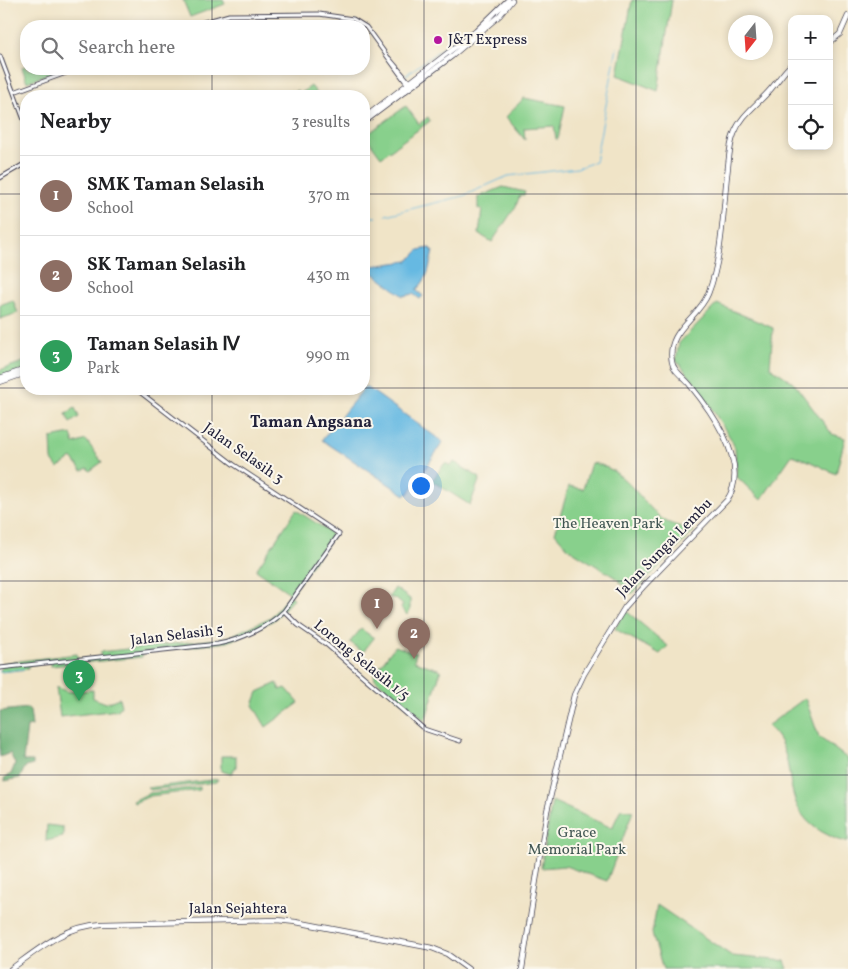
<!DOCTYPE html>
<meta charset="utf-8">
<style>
body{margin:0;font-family:Vollkorn,serif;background:#f6f6f6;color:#202124}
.controls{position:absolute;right:15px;top:15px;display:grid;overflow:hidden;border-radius:10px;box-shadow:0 2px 8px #0003}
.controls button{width:45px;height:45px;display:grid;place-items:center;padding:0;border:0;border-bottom:1px solid #e0e0e0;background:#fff;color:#202124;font:25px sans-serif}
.compass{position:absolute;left:728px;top:15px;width:45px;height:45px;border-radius:50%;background:#fff;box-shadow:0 2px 8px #0003;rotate:197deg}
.you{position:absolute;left:420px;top:485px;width:18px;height:18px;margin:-12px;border:4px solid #fff;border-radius:50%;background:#1a73e8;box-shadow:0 0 0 8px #1a73e833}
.badge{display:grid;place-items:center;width:32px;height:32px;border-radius:50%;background:#0b8043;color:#fff;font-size:16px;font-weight:700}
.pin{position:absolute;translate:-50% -41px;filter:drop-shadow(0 1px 2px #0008)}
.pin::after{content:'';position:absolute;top:26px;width:18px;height:15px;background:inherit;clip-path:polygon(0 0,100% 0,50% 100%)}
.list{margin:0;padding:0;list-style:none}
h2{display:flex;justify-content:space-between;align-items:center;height:65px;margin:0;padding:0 20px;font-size:21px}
h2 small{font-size:16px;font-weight:400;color:#757577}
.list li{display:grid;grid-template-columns:32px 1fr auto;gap:15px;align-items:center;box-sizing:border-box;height:80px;padding:0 20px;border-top:1px solid #e0e0e0}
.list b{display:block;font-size:19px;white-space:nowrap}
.list p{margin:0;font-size:16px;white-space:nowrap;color:#757577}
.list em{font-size:16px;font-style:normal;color:#757577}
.icon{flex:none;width:28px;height:28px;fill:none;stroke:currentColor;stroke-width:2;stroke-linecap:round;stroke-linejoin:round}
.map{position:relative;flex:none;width:848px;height:969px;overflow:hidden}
.search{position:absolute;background:#fff;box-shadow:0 2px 8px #0003;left:20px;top:20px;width:350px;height:55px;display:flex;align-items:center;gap:12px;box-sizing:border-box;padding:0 18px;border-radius:20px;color:#757577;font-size:19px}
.panel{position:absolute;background:#fff;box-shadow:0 2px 8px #0003;left:20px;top:90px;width:350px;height:305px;border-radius:20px}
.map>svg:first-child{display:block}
.green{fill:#88d08c;stroke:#557964}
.forest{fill:#6eb278;stroke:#486a5a}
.water{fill:#66b9e2;stroke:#446e8e}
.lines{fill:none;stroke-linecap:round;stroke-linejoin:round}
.stream{stroke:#66b9e2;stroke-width:1}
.minor-casing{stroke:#413f50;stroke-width:5}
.major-casing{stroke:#413f50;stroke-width:6}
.minor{stroke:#fff;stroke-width:3}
.major{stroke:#fff;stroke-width:4.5}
.grid{fill:none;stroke:#22223b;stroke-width:1;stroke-opacity:0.55}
.poi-dot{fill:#b5179e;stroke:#fbf7ec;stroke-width:2}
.labels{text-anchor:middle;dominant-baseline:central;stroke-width:4;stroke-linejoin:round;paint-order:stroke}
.poi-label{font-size:15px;fill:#22223b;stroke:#fbf7ec;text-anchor:start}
.street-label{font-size:15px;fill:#22223b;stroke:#fbf7ec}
.park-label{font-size:15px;fill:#415653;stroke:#fbf7ec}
.neighbourhood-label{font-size:16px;font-weight:bold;fill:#22223b;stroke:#fbf7ec}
</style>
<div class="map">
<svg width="848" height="969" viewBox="0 0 848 969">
<rect width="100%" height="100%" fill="#fbf7ec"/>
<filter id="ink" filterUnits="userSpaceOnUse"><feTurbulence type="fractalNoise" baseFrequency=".02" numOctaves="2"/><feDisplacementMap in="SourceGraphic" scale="10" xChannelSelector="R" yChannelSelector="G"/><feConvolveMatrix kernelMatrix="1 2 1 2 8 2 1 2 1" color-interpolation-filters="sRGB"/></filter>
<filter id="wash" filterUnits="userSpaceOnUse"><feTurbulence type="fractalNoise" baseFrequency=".0096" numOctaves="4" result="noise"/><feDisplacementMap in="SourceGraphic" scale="20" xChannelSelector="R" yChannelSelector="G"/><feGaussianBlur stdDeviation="1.12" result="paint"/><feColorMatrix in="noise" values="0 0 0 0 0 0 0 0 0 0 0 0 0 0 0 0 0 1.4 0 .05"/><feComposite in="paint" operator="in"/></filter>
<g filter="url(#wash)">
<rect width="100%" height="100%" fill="#f0e4c7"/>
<path class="green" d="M183 0H223L225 4 190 17Z
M632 0H672L658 91 618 75Z
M26 66V69L59 70 27 82 22 67Z
M311 86 319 96H288L297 90 300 94Z
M524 98 565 106 558 139H556L554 126 524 128 525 140 506 117Z
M406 106 419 124 428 117 430 121 381 157 367 138 368 134Z
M503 187 525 192 524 195H520L516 206 492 242 479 234 482 209H478V197Z
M13 300 18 313 0 319V305Z
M717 304 773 328 770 367 793 382 832 434 845 438 836 474 809 461 792 455 761 500 737 477 735 448 731 439 696 384 676 360 679 343Z
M26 361V369L0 378V370Z
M75 408 79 417 70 423 66 414Z
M71 434 74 444 86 440 102 462 90 471 88 468 82 471 72 458 58 468 52 460 51 438Z
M454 462 480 478 470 505 432 481 445 463 451 466Z
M591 463C622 466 639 499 661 518 669 525 684 527 694 531L632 594 616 578 569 549 555 533 569 486 583 489Z
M296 510 330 532 332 536 291 594 256 570Z
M395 588 410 599V610L407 615 401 608 403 605 396 599 389 597Z
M289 595 294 598 274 620 228 642 141 653 142 657 51 666V662L28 665V669L0 672 3 663 77 654 78 659 101 657 100 652 226 638 271 617Z
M625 610 668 646 660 654 615 629Z
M361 629 374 638 363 652 350 642Z
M395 646 416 653 414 661 441 670 425 721 375 679 374 674Z
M277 683 280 690 286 688 299 703 266 727 253 705 258 692Z
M56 687 68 692 93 690V698L106 703 119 698 121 706 118 710 60 717Z
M805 698 819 737 848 759V841C839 842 834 838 826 834 773 808 804 756 767 726Z
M236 756V767L231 774 221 771V756Z
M218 779 216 782 150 790 147 788Z
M200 787V790L150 796 134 803 133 801 149 793Z
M552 801 612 828 621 809 633 811 607 881 565 866 541 868Z
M47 825 63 827V837L46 841Z
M657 905 732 956 785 961 788 969H663L652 933Z"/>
<path class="forest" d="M28 708 30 710 32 726 27 727 23 761H33V765L25 767 20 778 5 781 4 778 11 774 15 764 10 753 0 757V711Z"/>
<path class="water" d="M430 248 433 251C429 268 429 278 416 290L423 296 420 299 413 294 403 296 369 270 372 266 408 261 419 250Z
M364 388H368L443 442 409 493 405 495 322 440Z"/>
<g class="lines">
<path class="stream" d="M406 75 468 29
M386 215 463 196 508 176 577 168 595 162 617 48
M364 217H376
M0 672 24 669"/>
</g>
</g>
<g filter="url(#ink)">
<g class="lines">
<defs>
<path id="minor" d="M190 26 229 15 319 14 353 19 366 27 408 85
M0 56 26 125
M389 58 411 84
M14 92 77 69
M0 178 26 163
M284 611 298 625 327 645 424 729 460 741
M0 668 218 644C240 640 268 627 284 611L339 534 233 464 136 389"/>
<path id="major" d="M829 43 840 34 848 16
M364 118 476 31 508 0
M364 122 452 56 500 15 512 0
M0 378 26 369
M0 382 26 373
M11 969C40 948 65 926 102 924L277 920 296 922 432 948 447 954 468 969
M522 969 547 811 574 695 584 674 625 607 643 587 727 500C751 465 712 412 690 385 685 378 673 371 672 362 666 330 698 319 708 294 722 259 723 212 727 175 729 161 729 146 734 134 741 115 757 105 770 90 777 82 783 72 792 64"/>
</defs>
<use href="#minor" class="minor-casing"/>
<use href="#major" class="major-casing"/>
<use href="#minor" class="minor"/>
<use href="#major" class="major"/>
</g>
</g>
<path class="grid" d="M212 0V26M424 0V969M636 0V969M212 69V96M0 194H26M364 194H848M0 388H26M364 388H848M212 389V969M0 581H848M0 775H848"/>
<circle class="poi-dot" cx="438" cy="40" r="5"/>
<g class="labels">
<g class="poi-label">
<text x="448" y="40">J&amp;T Express</text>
</g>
<g class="street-label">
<text transform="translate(243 454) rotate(35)">Jalan Selasih 3</text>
<text transform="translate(665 548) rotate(-46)">Jalan Sungai Lembu</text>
<text transform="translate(177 636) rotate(-7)">Jalan Selasih 5</text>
<text transform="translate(361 661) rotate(39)">Lorong Selasih 1/5</text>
<text x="238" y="909">Jalan Sejahtera</text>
</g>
<g class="park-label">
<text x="608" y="524">The Heaven Park</text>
<text x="577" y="833">Grace<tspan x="577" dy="17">Memorial Park</tspan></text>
</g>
<g class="neighbourhood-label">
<text x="311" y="423">Taman Angsana</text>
</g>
</g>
</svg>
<div class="controls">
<button>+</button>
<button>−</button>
<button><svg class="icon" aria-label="locate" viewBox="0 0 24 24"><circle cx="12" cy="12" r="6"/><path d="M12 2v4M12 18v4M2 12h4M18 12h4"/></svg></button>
</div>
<svg class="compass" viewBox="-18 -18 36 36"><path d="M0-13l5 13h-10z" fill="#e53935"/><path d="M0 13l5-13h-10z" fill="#757577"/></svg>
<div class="you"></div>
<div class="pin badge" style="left:377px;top:629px;background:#8d6e63">1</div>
<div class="pin badge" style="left:414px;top:659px;background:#8d6e63">2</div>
<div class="pin badge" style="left:79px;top:701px;background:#2e9e5b">3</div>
<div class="search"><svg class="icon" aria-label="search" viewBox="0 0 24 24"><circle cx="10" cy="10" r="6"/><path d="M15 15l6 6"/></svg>Search here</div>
<section class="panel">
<h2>Nearby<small>3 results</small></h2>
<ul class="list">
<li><span class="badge" style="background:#8d6e63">1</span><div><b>SMK Taman Selasih</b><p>School</p></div><em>370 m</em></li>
<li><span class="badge" style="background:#8d6e63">2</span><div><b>SK Taman Selasih</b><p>School</p></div><em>430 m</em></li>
<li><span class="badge" style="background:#2e9e5b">3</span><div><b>Taman Selasih Ⅳ</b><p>Park</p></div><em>990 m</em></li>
</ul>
</section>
</div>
